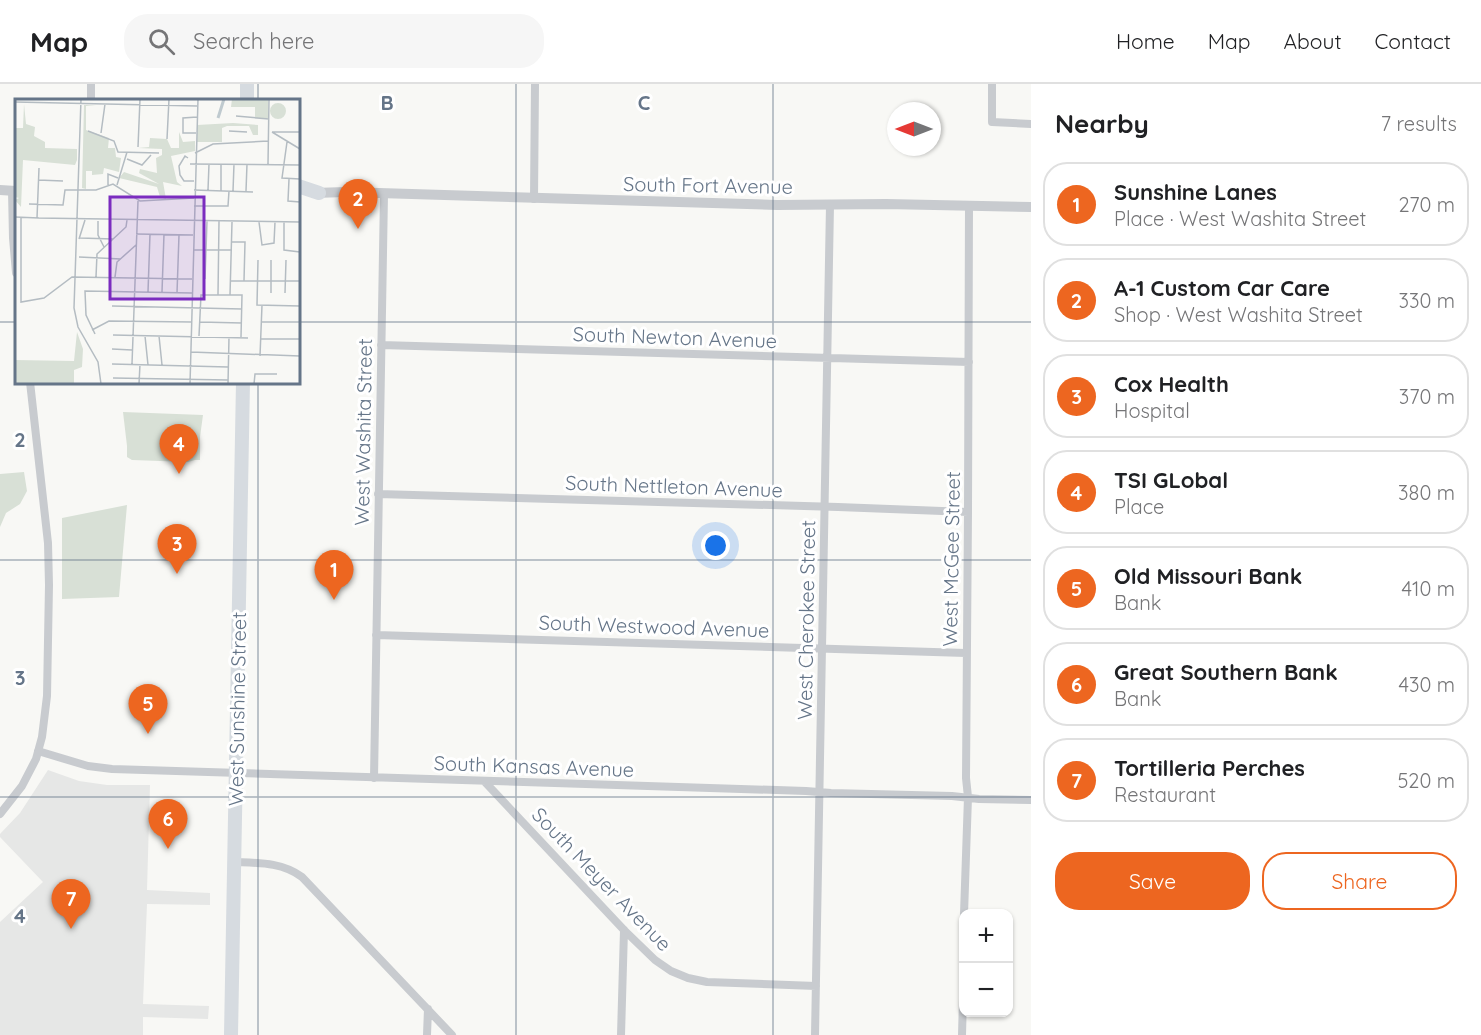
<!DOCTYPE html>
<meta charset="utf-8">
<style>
body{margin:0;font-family:Quicksand,sans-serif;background:#f6f6f6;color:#202124}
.controls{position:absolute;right:18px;bottom:18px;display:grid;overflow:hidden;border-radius:12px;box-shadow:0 2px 4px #0004}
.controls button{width:54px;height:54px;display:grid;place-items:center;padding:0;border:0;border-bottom:2px solid #e0e0e0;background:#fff;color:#202124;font:30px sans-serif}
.compass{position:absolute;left:887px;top:18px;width:54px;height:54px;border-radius:50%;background:#fff;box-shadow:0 2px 4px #0004;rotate:270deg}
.you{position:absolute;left:716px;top:462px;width:21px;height:21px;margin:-15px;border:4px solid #fff;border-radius:50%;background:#1a73e8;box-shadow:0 0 0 9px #1a73e833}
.badge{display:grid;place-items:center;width:39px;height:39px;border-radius:50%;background:#ed6620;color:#fff;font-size:20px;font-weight:700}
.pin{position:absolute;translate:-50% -50px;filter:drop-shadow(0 2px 3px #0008)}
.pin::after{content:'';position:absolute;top:32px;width:21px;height:18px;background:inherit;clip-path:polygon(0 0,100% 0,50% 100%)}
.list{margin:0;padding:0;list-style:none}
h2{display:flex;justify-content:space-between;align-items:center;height:78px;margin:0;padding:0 24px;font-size:26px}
h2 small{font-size:20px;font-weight:400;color:#757577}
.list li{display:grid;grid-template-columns:39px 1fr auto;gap:18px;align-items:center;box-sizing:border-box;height:84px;margin:0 12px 12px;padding:0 12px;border:2px solid #e0e0e0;border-radius:24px}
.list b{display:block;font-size:22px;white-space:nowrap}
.list p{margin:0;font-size:20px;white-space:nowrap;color:#757577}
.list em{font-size:20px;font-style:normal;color:#757577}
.actions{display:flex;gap:12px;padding:18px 24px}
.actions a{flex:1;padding:14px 0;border:2px solid #ed6620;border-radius:24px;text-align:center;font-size:21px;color:#ed6620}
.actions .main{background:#ed6620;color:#fff}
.icon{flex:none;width:33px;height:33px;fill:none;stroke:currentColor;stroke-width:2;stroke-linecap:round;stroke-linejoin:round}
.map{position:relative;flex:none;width:1031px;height:951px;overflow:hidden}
header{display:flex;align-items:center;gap:36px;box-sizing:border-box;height:84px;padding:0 30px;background:#fff;border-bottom:2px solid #e0e0e0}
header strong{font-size:28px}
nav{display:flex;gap:33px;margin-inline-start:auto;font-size:21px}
.search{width:420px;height:54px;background:#f6f6f6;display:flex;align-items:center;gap:15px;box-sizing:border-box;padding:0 21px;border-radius:24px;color:#757577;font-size:22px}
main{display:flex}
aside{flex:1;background:#fff}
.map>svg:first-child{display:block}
.built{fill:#e6e7e6}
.green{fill:#d8e0d6}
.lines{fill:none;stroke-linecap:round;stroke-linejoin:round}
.minor{stroke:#c8cbcf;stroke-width:8}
.tertiary{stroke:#c8cbcf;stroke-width:10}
.primary{stroke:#d6dbe0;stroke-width:14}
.grid{fill:none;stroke:#657588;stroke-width:1.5;stroke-opacity:0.55}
.labels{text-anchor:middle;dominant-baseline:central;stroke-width:6;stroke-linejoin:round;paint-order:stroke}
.street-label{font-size:20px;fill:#657588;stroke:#fff}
.inset-river{fill:none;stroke:#bfcacf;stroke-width:3}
.inset-road{fill:none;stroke:#b4bcc2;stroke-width:1.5}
.view{fill:#7b2cbf;fill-opacity:0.15;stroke:#7b2cbf;stroke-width:3}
.inset-edge{fill:none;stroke:#657588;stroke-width:3}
.grid-label{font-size:20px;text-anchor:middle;font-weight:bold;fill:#657588;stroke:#fff;stroke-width:6;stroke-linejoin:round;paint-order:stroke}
</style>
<header>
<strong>Map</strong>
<div class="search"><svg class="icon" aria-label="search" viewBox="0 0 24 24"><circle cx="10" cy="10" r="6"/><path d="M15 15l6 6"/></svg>Search here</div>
<nav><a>Home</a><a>Map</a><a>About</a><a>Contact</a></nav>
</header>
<main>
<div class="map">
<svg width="1031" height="951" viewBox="0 0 1031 951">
<rect width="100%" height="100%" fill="#f8f8f5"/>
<path class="built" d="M48 686 79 697 107 701H150L147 806 210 809V821L147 820 143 920 209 922 208 935 143 933V951H0V838L43 798 0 753V750L20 729Z"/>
<path class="green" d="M123 328 203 331 200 353V376H195L188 378 132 376 127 373V362Z
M24 388 27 407 20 420 6 429 0 443V390Z
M127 421 119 513 62 515V434Z"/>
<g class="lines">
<path class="minor" d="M992 0V38L1031 40
M91 16V0
M12 107 13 154 16 189
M534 115 535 0
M381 261 969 278
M378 410 838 423 968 428
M376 551 966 569
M38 667 88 682 112 685 806 707 831 709 952 712 979 715 1031 716
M374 694 384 110
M484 697 624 846 655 876 671 887 688 894 707 898 816 902
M0 730 22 702 36 675 42 653 47 612 49 501 48 459 30 298
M234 778C258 779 282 778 302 793L452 951
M964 830 968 713 966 694 968 428 969 121
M427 951 428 925
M621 951 624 846
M815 951 830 121
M962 951 964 878"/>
<path class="tertiary" d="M0 106 16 107
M314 109 346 108 777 121 886 120 1031 123"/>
<path class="primary" d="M247 16V0
M298 102 319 109
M231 951 243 298"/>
</g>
<path class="grid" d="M258 0V16M516 0V951M773 0V951M0 238H16M298 238H1031M258 298V951M0 476H1031M0 713H1031"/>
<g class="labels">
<g class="street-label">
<text transform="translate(708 101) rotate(1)">South Fort Avenue</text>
<text transform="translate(675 253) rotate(2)">South Newton Avenue</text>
<text transform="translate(363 348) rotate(-89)">West Washita Street</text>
<text transform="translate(674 402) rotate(2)">South Nettleton Avenue</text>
<text transform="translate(951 475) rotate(-89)">West McGee Street</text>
<text transform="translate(806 536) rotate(-89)">West Cherokee Street</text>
<text transform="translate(654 542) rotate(2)">South Westwood Avenue</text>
<text transform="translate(237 625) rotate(-89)">West Sunshine Street</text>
<text transform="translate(534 682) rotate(2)">South Kansas Avenue</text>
<text transform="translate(602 795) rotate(46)">South Meyer Avenue</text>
</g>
</g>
<g transform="translate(15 15)">
<rect width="285" height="285" fill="#f8f8f5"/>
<path d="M217 0 253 1V19H240V8H216ZM255 12a8 8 0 1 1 16 0a8 8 0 1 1-16 0ZM9 5 11 25 20 28 19 37 30 43V49L62 50V61L60 66 8 61 6 108 0 101 4 99 0 98V29H8ZM69 6H81L71 7V31L94 39 93 49H100L101 58 106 59 104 73 89 69 88 75 77 76V72H71V90L67 89ZM218 24 243 26V36H238L234 27H212L207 29V43H182V26ZM164 33 168 43 180 42V52L156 57 162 83 167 87 148 83 151 100 145 98 142 88 104 79 109 73 144 85 124 74 125 70 142 74 141 59 147 56V50L123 49 134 48 135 39 152 40 156 49H164ZM62 233 68 250 67 268 59 271V285H0V261L59 262Z" fill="#d8e0d6"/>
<path class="inset-river" d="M203 19 209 0"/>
<path class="inset-road" d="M66 0 59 209 63 228 83 263 86 285M0 3 182 7M221 17 254 20M73 32 99 42 103 53 144 54M214 32 232 33M257 33 285 50M257 33H285M86 34 90 5M181 34H168V19L182 18M152 40 154 0M272 43 267 79 285 80M123 48 125 0M180 54 198 45 253 42M173 59 170 57 164 67 165 76 169 82H179M112 60 127 66 136 56M175 65 285 66M253 65 254 0M274 80 273 102 285 103M23 81 48 82M93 86V75L103 79M102 86 112 53M179 91 238 93M193 91 194 65M206 92V65M218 92 219 65M231 92 232 65M14 105 48 106 50 91H81L98 85 125 102 179 99M179 107H213L214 92M0 118 24 119M6 118V203L29 199 57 178 177 180M22 119 24 69M22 119 285 123M83 122V136L89 148M244 123 247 146 259 144 260 123M269 123V151L285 153M121 135 178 136M65 139 98 140M64 140 70 121M217 143H230L229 182M178 151H217M64 158 106 160M243 161 242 206 285 207M81 178 82 155 111 128 112 121M100 178 102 163 121 146M190 180 192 122M216 182H285M133 193 135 135M147 193 149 135M162 194 164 136M256 194V161M270 194 271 161M203 196 204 122M215 196 217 123M97 207 227 210M185 223 227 224M246 223H285M77 231 94 222 177 223M80 235 71 216 70 192 177 194M98 236 233 239M130 237 133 266M144 237 147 266M184 237 186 196H227L226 238M246 240H285M97 250 117 251M176 253 285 257M245 257 247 206M97 265 213 268M117 265 123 102M98 279 213 281M124 285 125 265M175 285 183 0M213 285 214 238M239 285 240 275H262"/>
<path class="view" d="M95 98H189V200H95Z"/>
<rect width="285" height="285" class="inset-edge"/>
</g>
<g class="grid-label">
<text x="387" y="26">B</text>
<text x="644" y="26">C</text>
<text x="20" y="363">2</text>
<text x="20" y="601">3</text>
<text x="20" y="839">4</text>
</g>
</svg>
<div class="controls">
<button>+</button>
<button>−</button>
</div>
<svg class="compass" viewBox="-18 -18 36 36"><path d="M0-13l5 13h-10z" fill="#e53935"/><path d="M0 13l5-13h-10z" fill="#757577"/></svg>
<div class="you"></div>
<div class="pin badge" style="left:334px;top:516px">1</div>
<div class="pin badge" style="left:358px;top:145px">2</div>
<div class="pin badge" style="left:177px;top:490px">3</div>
<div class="pin badge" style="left:179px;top:390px">4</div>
<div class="pin badge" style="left:148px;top:650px">5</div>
<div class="pin badge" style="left:168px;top:765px">6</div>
<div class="pin badge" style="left:71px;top:845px">7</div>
</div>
<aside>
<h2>Nearby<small>7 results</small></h2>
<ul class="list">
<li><span class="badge">1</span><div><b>Sunshine Lanes</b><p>Place · West Washita Street</p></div><em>270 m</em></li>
<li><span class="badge">2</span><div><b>A-1 Custom Car Care</b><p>Shop · West Washita Street</p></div><em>330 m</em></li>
<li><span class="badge">3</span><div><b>Cox Health</b><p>Hospital</p></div><em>370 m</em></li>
<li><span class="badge">4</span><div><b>TSI GLobal</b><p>Place</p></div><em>380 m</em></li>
<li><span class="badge">5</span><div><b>Old Missouri Bank</b><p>Bank</p></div><em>410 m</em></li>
<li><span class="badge">6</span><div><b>Great Southern Bank</b><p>Bank</p></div><em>430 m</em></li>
<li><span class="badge">7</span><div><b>Tortilleria Perches</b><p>Restaurant</p></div><em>520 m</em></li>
</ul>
<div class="actions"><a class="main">Save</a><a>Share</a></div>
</aside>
</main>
